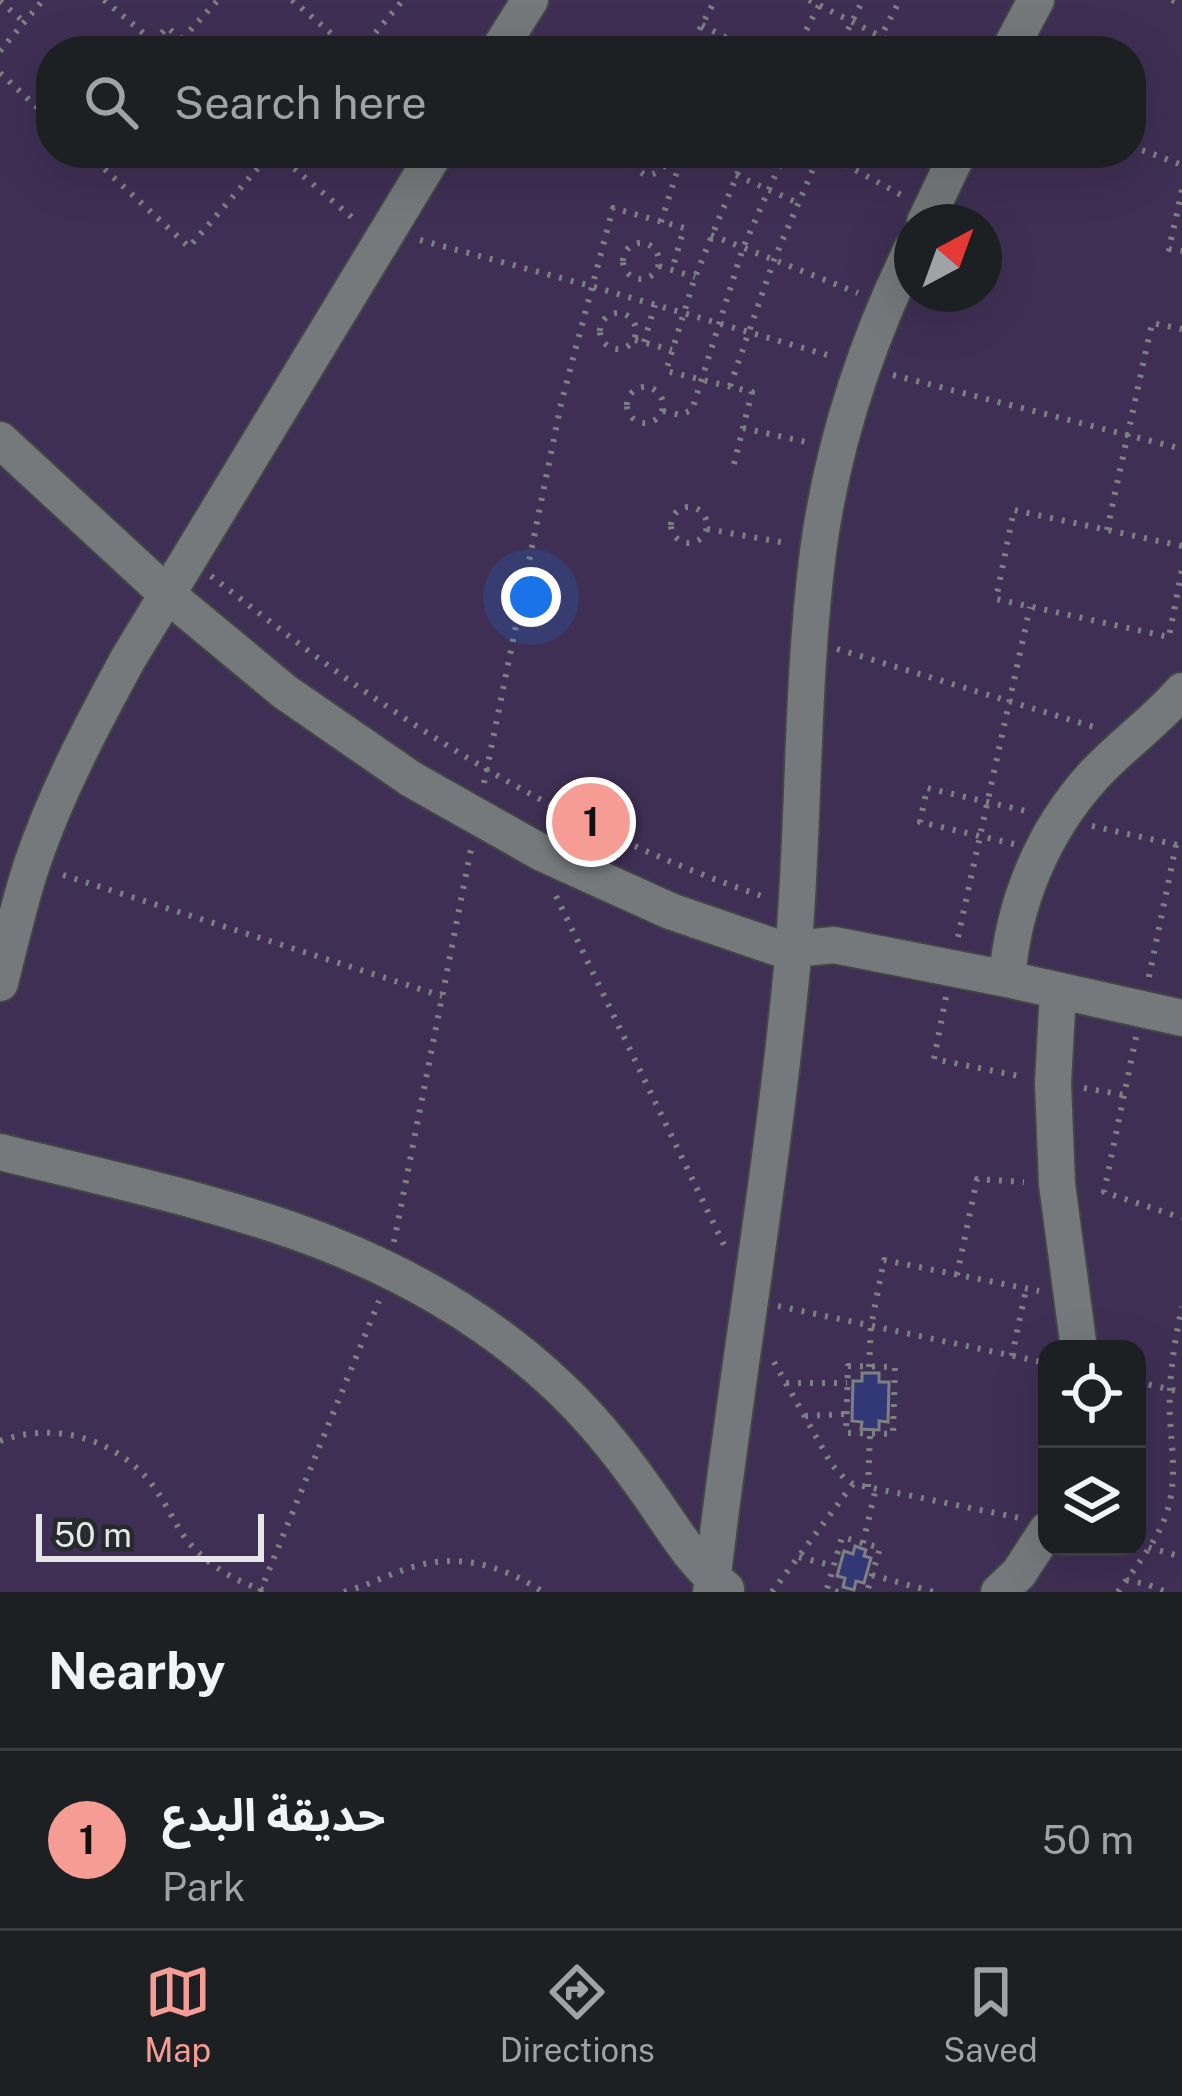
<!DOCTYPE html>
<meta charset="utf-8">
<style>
body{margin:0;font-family:"Public Sans","Noto Sans Arabic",sans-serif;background:#25282a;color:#f1f3f6}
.controls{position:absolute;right:36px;bottom:36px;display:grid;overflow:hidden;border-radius:24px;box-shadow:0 12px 48px #0002}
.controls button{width:108px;height:108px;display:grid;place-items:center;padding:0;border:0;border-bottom:3px solid #3b3e40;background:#1d2022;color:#f1f3f6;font:60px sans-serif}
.compass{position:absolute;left:894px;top:204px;width:108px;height:108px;border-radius:50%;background:#1d2022;box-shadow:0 12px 48px #0002;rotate:41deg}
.scale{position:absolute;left:36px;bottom:30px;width:228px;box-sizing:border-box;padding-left:12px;border:6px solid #e4e6e7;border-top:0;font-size:33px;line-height:42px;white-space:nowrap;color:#e4e6e7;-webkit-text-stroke:9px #272a2d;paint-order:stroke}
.you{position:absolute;left:531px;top:597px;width:42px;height:42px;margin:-30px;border:9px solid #fff;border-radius:50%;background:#1a73e8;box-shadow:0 0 0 18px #1a73e833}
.badge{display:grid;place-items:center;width:78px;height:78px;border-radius:50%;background:#f59c95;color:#111;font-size:39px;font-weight:700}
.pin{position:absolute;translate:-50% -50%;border:6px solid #fff;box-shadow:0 3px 12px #0006}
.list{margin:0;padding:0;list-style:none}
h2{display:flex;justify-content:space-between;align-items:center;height:156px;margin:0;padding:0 48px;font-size:51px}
h2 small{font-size:39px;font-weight:400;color:#a0a3a5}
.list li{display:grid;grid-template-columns:78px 1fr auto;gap:36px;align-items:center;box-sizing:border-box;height:180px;padding:0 48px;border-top:3px solid #3b3e40}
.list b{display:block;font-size:45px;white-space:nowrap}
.list p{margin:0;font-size:39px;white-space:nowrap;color:#a0a3a5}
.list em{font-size:39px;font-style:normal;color:#a0a3a5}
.icon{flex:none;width:66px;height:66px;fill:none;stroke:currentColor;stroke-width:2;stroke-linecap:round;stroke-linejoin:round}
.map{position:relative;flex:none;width:1182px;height:1592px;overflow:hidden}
.search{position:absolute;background:#1d2022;box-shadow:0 12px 48px #0002;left:36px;right:36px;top:36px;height:132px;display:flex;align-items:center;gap:30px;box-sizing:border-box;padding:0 42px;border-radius:48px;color:#a0a3a5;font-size:45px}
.sheet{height:336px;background:#1d2022}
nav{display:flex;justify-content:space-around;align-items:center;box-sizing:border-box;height:168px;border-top:3px solid #3b3e40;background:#1d2022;font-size:33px;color:#a0a3a5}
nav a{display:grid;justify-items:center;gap:6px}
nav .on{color:#f59c95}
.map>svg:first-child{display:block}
.green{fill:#3f2f54;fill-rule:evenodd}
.building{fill:#323875;stroke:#7e7f84;stroke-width:3}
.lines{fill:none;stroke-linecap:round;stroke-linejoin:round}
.minor-casing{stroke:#434647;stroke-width:40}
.path{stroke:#7d8082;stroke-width:6;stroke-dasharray:3 9;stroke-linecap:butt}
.minor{stroke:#76797c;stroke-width:36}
</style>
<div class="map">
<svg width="1182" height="1592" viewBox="0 0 1182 1592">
<rect width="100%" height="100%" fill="#272a2d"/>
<path class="green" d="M0 0H1182V1592H0ZM51 51H1131V153H51ZM912 222H984V294H912ZM1047 1349H1137V1547H1047Z"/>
<path class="building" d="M862 1373H879V1382H889L888 1422 879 1421V1430L861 1429 862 1422 852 1421 853 1381H862Z
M855 1546 866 1550 864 1556 871 1558 864 1583 856 1581 854 1590 843 1587 845 1578 837 1576 844 1551 853 1554Z"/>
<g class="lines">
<defs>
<path id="minor" d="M498 51 530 0
M1009 51 1036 0
M925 222 958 153
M0 440 168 595 285 692 411 779 542 853 670 911 775 947 794 949 834 945 1007 979 1182 1018
M1007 979C1013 904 1042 832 1094 775 1122 745 1155 722 1182 691
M0 983C10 944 19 903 32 864 56 793 92 725 128 659L435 153
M1058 991 1053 1083 1057 1184 1079 1349
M0 1152C204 1203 398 1235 558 1386 591 1417 620 1453 646 1490 672 1526 691 1562 726 1589
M711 1592C734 1387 771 1184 791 978 805 837 800 693 818 552 832 447 866 343 912 249
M999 1592 1019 1573 1047 1530"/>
</defs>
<use href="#minor" class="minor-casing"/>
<path class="path" d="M104 0 154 42
M292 0 352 51
M809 0 910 51
M1172 0 1182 5
M0 1 24 22
M702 25 751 51
M182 39 218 0
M0 51 43 0
M146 51 167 27 195 51
M360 51 403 0
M688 51 715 0
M795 51 822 0
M837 51 863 0
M873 51 900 0
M0 73 51 120
M1131 146 1182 165
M87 153 189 247 271 153
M276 153 355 220
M630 153 634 168 645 175C659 175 667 167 667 153
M824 153 905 197
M736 175 798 203
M1182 190 1169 249 1182 251
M661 222 683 153
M711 235 858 293
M420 240 591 286 834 357
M623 261a18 18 0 1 1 36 0a18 18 0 1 1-36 0Z
M659 266 695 277
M600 331a18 18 0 1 1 36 0a18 18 0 1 1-36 0Z
M635 340 672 350
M644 342 655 305
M893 375 1182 449
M730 386 774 260 820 153
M627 405a18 18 0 1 1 36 0a18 18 0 1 1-36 0Z
M663 411 680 415 692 410 743 248 785 153
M743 428 806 442
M734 464 752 392 666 371 695 277 746 153
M671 525a18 18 0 1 1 36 0a18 18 0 1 1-36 0Z
M707 529 786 543
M1107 530 1152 323 1182 329
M1182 546 1014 510 996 599 1169 637 1182 569
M211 576C267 619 323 664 382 703 501 784 631 853 768 898
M837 649 1094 727
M484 783 561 404 613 208 684 228 672 270
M1092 826 1182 846
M1014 844 920 822 927 788 1026 811
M63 875 442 996
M556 896 725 1247
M958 937 1030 607
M1149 977 1176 845
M946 997 934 1059 1024 1077
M1136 1037 1104 1192 1182 1218
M1084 1088 1124 1095
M394 1242 471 849
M957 1275 977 1179 1024 1182
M778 1306 1047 1363
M1012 1356 1026 1289
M774 1362 832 1465 845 1479 853 1484 1020 1518
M848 1366 895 1367 893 1434 846 1433Z
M869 1367 871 1326 884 1260 1039 1291
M1137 1382 1182 1392
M786 1383H847
M805 1416 846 1414
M0 1441C57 1420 121 1440 156 1490 169 1508 176 1528 191 1545 212 1568 240 1584 270 1592
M868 1487 870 1434
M863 1543 876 1488
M1137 1544 1182 1557
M799 1557 834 1566
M872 1575 934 1592
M1126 1580 1146 1584 1166 1592
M260 1592 379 1301
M344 1592C369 1585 391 1573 416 1566 462 1553 505 1567 543 1592
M772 1592 853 1484
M838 1592 827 1589 842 1537 880 1548 867 1592
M1118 1592C1136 1566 1157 1542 1167 1512 1177 1480 1172 1451 1170 1419 1168 1381 1174 1344 1182 1307"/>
<use href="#minor" class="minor"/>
</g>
</svg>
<div class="controls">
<button><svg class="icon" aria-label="locate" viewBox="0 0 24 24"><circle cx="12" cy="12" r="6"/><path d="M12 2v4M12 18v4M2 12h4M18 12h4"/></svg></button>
<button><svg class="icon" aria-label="layers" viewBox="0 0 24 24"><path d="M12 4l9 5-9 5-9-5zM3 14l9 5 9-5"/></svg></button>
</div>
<svg class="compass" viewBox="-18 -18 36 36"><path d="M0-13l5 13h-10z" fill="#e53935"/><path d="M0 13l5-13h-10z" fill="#a0a3a5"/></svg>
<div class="scale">50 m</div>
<div class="you"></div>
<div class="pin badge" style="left:591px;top:822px">1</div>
<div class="search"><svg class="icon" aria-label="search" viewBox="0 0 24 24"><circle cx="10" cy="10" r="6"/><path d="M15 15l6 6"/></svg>Search here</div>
</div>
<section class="sheet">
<h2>Nearby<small></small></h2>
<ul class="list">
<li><span class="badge">1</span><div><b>حديقة البدع</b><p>Park</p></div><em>50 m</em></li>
</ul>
</section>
<nav>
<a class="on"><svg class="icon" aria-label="map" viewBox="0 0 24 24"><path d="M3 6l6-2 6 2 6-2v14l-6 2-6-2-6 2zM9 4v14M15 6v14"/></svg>Map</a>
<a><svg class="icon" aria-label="directions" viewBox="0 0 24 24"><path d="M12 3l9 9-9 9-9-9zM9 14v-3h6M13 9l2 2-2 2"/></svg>Directions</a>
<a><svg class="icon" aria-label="saved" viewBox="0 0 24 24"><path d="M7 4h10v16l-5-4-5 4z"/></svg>Saved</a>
</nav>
